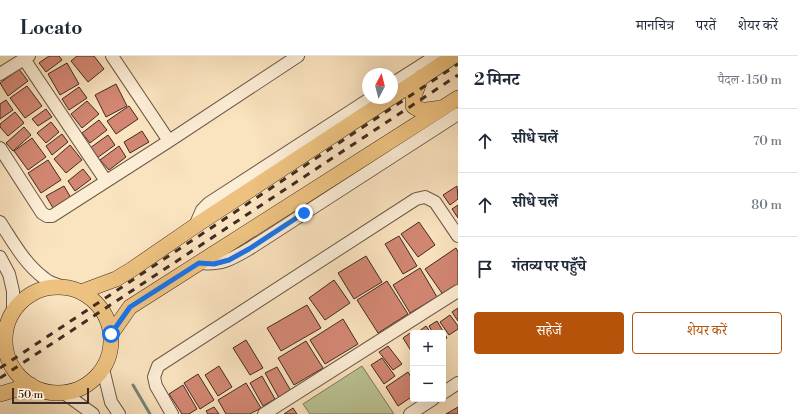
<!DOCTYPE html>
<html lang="hi">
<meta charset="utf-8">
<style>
body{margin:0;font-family:"Libre Bodoni","Noto Serif Devanagari",serif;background:#f2f2f3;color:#1f2937}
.controls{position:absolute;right:12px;bottom:12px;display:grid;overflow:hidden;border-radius:4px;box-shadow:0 4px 16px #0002}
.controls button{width:36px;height:36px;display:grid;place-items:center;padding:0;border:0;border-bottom:1px solid #e0e1e3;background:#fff;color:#1f2937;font:20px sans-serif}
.compass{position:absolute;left:362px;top:12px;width:36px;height:36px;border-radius:50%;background:#fff;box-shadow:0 4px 16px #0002;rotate:7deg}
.scale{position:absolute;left:12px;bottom:10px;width:77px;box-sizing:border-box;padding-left:4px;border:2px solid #402b21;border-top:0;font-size:11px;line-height:14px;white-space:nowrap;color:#402b21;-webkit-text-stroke:3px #fcedd5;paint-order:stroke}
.stop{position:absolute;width:12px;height:12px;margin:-9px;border:3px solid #1a73e8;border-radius:50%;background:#fff}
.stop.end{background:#1a73e8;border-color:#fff;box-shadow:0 1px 4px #0008}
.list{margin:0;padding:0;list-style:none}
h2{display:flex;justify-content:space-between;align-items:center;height:52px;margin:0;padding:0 16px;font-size:17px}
h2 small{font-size:13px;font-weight:400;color:#747a83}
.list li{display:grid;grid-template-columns:26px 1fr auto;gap:12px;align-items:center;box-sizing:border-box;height:64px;padding:0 16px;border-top:1px solid #e0e1e3}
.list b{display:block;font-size:15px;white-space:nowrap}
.list em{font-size:13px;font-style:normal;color:#747a83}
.actions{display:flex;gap:8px;padding:12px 16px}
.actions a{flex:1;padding:9px 0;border:1px solid #b45309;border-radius:4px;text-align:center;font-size:14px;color:#b45309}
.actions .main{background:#b45309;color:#fff}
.icon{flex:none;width:22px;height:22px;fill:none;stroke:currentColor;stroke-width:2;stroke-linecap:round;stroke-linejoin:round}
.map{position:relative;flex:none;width:458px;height:358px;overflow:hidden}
header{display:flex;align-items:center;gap:24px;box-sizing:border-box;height:56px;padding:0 20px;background:#fff;border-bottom:1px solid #e0e1e3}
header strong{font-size:19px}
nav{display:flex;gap:22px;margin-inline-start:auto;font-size:14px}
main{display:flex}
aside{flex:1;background:#fff}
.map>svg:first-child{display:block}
.green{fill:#bbc494;stroke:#7e785a}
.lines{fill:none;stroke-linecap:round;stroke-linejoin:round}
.stream{stroke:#78837a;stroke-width:3}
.building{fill:#d38773;stroke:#402b21}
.minor-casing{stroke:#6e5948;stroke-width:14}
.major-casing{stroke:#402b21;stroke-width:16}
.minor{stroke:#fcedd5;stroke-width:12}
.major{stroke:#edc280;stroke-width:15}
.rail{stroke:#402b21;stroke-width:3;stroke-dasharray:7 7;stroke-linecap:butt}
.route{stroke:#1a73e8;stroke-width:5}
</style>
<header>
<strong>Locato</strong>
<nav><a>मानचित्र</a><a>परतें</a><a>शेयर करें</a></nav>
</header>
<main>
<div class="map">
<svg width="458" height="358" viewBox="0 0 458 358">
<rect width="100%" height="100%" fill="#fae3bf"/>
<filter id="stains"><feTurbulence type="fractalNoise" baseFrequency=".005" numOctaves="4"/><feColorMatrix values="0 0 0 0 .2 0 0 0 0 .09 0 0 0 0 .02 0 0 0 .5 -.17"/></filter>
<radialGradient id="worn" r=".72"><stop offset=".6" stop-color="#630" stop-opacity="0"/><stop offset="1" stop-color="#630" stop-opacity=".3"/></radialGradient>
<path class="green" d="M362 310 394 358H310L303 348Z"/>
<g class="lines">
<path class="stream" d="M133 329 150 358"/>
</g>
<path class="building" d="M49 0H59L62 4 46 16 39 7Z
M77 0H94L104 13 88 26 71 5Z
M67 7 79 28 60 39 48 18Z
M19 13 28 25 8 40 0 27Z
M116 28 127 50 106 61 95 39Z
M27 30 42 50 25 62 10 42Z
M79 31 87 42 69 54 62 43Z
M6 44 13 54 0 63V48Z
M87 45 99 58 82 72 71 58Z
M129 50 138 63 116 78 107 65Z
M46 53 52 61 38 70 32 63Z
M15 56 24 67 8 80 0 71V68Z
M99 64 107 74 90 87 82 77Z
M51 66 59 76 46 87 37 77Z
M24 71 31 79 13 95 6 87Z
M142 75 149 86 130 97 124 86Z
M62 78 68 86 52 99 46 90Z
M108 79 115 89 97 102 90 92Z
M32 82 46 101 28 114 14 95Z
M70 89 82 104 66 117 54 103Z
M119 90 126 101 109 114 100 104Z
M48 104 61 124 41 137 28 117Z
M83 113 91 123 75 135 68 125Z
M64 130 71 142 53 152 46 140Z
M457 130 458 143 450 149 443 139Z
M458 149V162L452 153Z
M419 166 435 189 418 201 401 178Z
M399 180 417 210 403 218 385 188Z
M456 192 458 196V231L444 240 425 213Z
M366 200 382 226 354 243 338 217Z
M420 212 437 241 410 257 393 229Z
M334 224 350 247 325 264 309 242Z
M387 225 408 258 378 277 357 244Z
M307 249 321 272 281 295 267 272Z
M458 252V265L452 256Z
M450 259 458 270V273L449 279 440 266Z
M343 263 358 288 325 308 310 284Z
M437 265 447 282 443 284V277H433L429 270Z
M426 270 431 277H418V276Z
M413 275 414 277 413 298 403 282Z
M246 284 263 312 250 319 233 292Z
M306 285 323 312 294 329 278 302Z
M388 290 402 308 393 314 379 296Z
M382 302 395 320 384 328 371 309Z
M219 310 232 331 218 340 205 319Z
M277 311 291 335 279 342 265 317Z
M408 316 413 324V340L398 350 386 331Z
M198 318 214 344 200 353 184 327Z
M262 320 275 343 263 350 250 327Z
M246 327 261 352 250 358H226L218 344Z
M183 329 197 353 189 358H182L169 338Z
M214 351 219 358H208L206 355Z
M458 351V358H446Z
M293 352 297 358H284Z"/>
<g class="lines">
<defs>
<path id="minor" d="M112 0 169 85
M24 3 106 125
M0 18 29 0
M392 28 436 0
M0 92 42 157 47 160H52L169 85 298 0
M0 166C13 186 25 208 44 222 49 227 58 229 64 231
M195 170 202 154 209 147 371 42
M0 201 9 218 13 235V256
M199 207C222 209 230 204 249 193L458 58
M103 313 111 346 119 358
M64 337 93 358
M443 337 458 327
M172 358 156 330 154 321 158 310 416 143 425 141 435 146 458 180
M264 358 458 235
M410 358 433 343"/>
<path id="major" d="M421 21 413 43V50C420 57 433 53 441 52
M392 41 454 0
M5 284a53 53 0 1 1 106 0a53 53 0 1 1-106 0Z
M81 236 116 223 131 214 195 170 390 42
M111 278 130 251 458 42
M0 338 31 329"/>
</defs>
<use href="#minor" class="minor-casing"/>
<use href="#major" class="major-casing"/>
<use href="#minor" class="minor"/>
<use href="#major" class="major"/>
<path class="rail" d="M0 312 458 8
M0 322 458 19"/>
</g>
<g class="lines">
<path class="route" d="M111 278 130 251 199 207 214 208 229 204 249 193 304 157"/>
</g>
<rect width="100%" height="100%" filter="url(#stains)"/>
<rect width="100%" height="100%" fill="url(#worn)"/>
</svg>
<div class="controls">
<button>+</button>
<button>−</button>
</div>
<svg class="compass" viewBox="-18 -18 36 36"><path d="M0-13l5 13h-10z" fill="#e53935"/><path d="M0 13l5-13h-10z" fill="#747a83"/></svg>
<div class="scale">50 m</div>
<div class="stop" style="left:111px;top:278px"></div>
<div class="stop end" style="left:304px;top:157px"></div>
</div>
<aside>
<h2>2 मिनट<small>पैदल · 150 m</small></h2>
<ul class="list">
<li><svg class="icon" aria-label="ahead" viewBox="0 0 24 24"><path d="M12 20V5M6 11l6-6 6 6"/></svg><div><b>सीधे चलें</b></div><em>70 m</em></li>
<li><svg class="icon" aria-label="ahead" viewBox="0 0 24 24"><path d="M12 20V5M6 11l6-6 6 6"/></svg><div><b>सीधे चलें</b></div><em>80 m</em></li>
<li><svg class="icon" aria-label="arrive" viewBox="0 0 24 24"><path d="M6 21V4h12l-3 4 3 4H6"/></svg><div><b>गंतव्य पर पहुँचे</b></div></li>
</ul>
<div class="actions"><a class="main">सहेजें</a><a>शेयर करें</a></div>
</aside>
</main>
